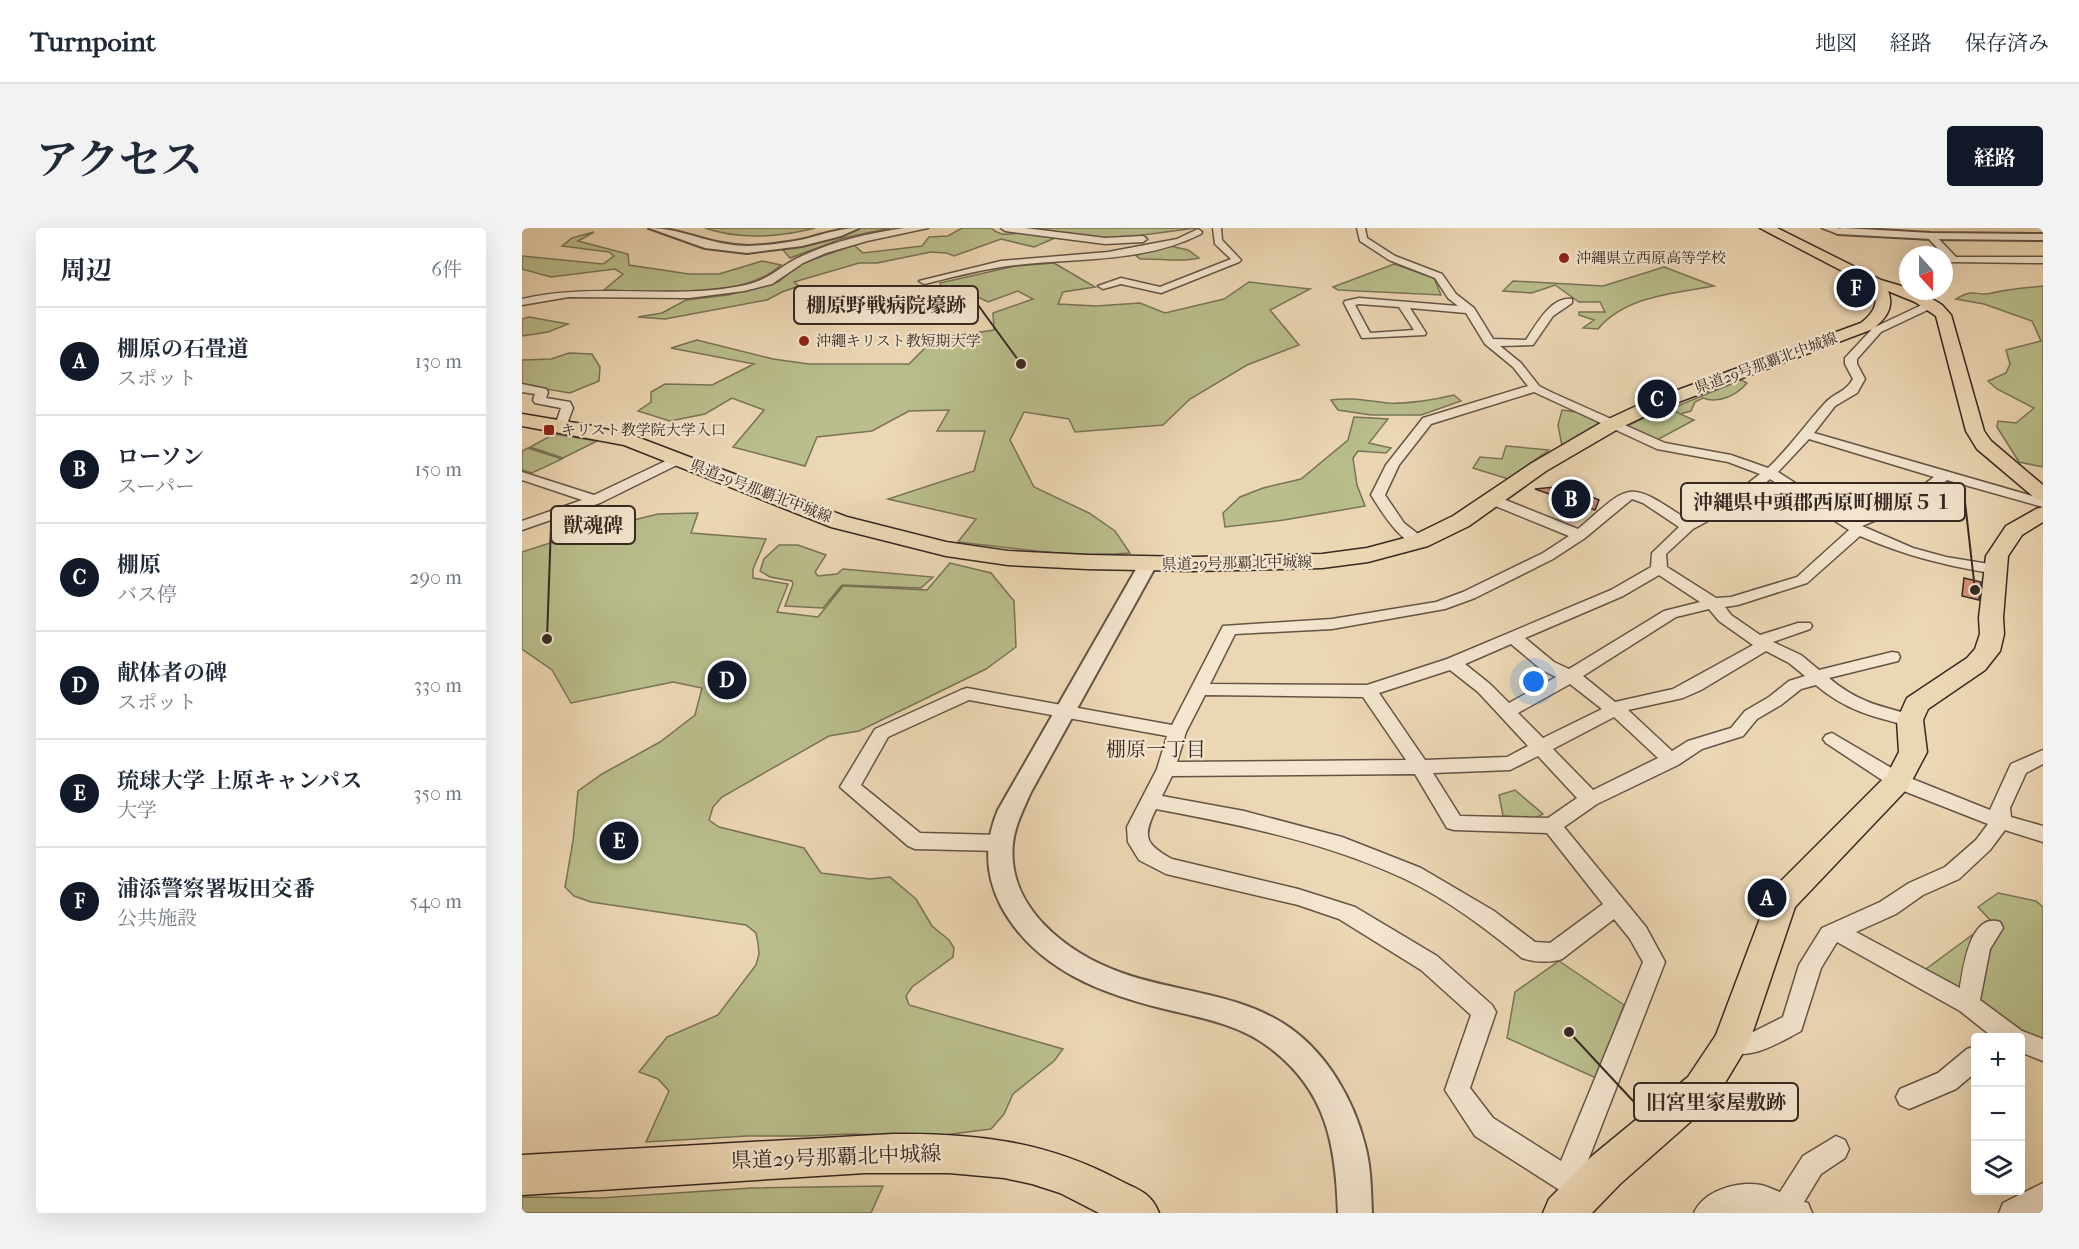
<!DOCTYPE html>
<html lang="ja">
<meta charset="utf-8">
<style>
body{margin:0;font-family:"IM FELL French Canon","Noto Serif JP",serif;background:#f2f2f3;color:#1f2937}
.controls{position:absolute;right:18px;bottom:18px;display:grid;overflow:hidden;border-radius:6px;box-shadow:0 6px 24px #0002}
.controls button{width:54px;height:54px;display:grid;place-items:center;padding:0;border:0;border-bottom:2px solid #e0e1e3;background:#fff;color:#1f2937;font:30px sans-serif}
.compass{position:absolute;left:1377px;top:18px;width:54px;height:54px;border-radius:50%;background:#fff;box-shadow:0 6px 24px #0002;rotate:159deg}
.you{position:absolute;left:1012px;top:454px;width:21px;height:21px;margin:-15px;border:4px solid #fff;border-radius:50%;background:#1a73e8;box-shadow:0 0 0 9px #1a73e833}
.badge{display:grid;place-items:center;width:39px;height:39px;border-radius:50%;background:#111827;color:#fff;font-size:20px;font-weight:700}
.pin{position:absolute;translate:-50% -50%;border:3px solid #fff;box-shadow:0 2px 6px #0006}
.list{margin:0;padding:0;list-style:none}
h2{display:flex;justify-content:space-between;align-items:center;height:78px;margin:0;padding:0 24px;font-size:26px}
h2 small{font-size:20px;font-weight:400;color:#747a83}
.list li{display:grid;grid-template-columns:39px 1fr auto;gap:18px;align-items:center;box-sizing:border-box;height:108px;padding:0 24px;border-top:2px solid #e0e1e3}
.list b{display:block;font-size:22px;white-space:nowrap}
.list p{margin:0;font-size:20px;white-space:nowrap;color:#747a83}
.list em{font-size:20px;font-style:normal;color:#747a83}
.icon{flex:none;width:33px;height:33px;fill:none;stroke:currentColor;stroke-width:2;stroke-linecap:round;stroke-linejoin:round}
.map{position:relative;flex:none;width:1521px;height:985px;overflow:hidden;border-radius:6px}
header{display:flex;align-items:center;gap:36px;box-sizing:border-box;height:84px;padding:0 30px;background:#fff;border-bottom:2px solid #e0e1e3}
header strong{font-size:28px}
nav{display:flex;gap:33px;margin-inline-start:auto;font-size:21px}
.intro{display:flex;align-items:center;justify-content:space-between;box-sizing:border-box;height:144px;padding:0 36px}
h1{margin:0;font-size:42px}
.button{padding:15px 27px;border-radius:6px;background:#111827;color:#fff;font-size:21px;font-weight:700}
main{display:flex;gap:36px;padding:0 36px}
aside{flex:1;background:#fff;border-radius:6px;box-shadow:0 6px 24px #0002}
.map>svg:first-child{display:block}
.green{fill:#b9be8c;stroke:#787457;stroke-width:1.5}
.building{fill:#d38f75;stroke:#362922;stroke-width:1.5}
.lines{fill:none;stroke-linecap:round;stroke-linejoin:round}
.minor-casing{stroke:#645446;stroke-width:3}
.tertiary-casing{stroke:#645446;stroke-width:4}
.primary-casing{stroke:#362922;stroke-width:3}
.minor{fill:#f3e5ce;fill-rule:evenodd}
.tertiary{fill:#f3e5ce;fill-rule:evenodd}
.primary{fill:#ecd7b4;fill-rule:evenodd}
.poi-dot{fill:#8f2418;stroke:#f3e5ce;stroke-width:2}
.labels{text-anchor:middle;dominant-baseline:central;stroke-width:4.5;stroke-linejoin:round;paint-order:stroke}
.far-poi-label{font-size:15px;fill:#362922;stroke:#f3e5ce;text-anchor:start}
.far-street-label{font-size:15px;fill:#362922;stroke:#f3e5ce}
.neighbourhood-label{font-size:20px;fill:#362922;stroke:#f3e5ce}
.near-street-label{font-size:21px;fill:#362922;stroke:#f3e5ce}
.leader{fill:none;stroke:#362922;stroke-width:2}
.callout-dot{fill:#362922;stroke:#f3e5ce;stroke-width:2}
.callout{fill:#f3e5ce;stroke:#362922;stroke-width:2}
.callout-label{font-size:20px;text-anchor:middle;font-weight:bold;fill:#362922}
</style>
<header>
<strong>Turnpoint</strong>
<nav><a>地図</a><a>経路</a><a>保存済み</a></nav>
</header>
<div class="intro"><h1>アクセス</h1><a class="button">経路</a></div>
<main>
<aside>
<h2>周辺<small>6件</small></h2>
<ul class="list">
<li><span class="badge">A</span><div><b>棚原の石畳道</b><p>スポット</p></div><em>130 m</em></li>
<li><span class="badge">B</span><div><b>ローソン</b><p>スーパー</p></div><em>150 m</em></li>
<li><span class="badge">C</span><div><b>棚原</b><p>バス停</p></div><em>290 m</em></li>
<li><span class="badge">D</span><div><b>献体者の碑</b><p>スポット</p></div><em>330 m</em></li>
<li><span class="badge">E</span><div><b>琉球大学 上原キャンパス</b><p>大学</p></div><em>350 m</em></li>
<li><span class="badge">F</span><div><b>浦添警察署坂田交番</b><p>公共施設</p></div><em>540 m</em></li>
</ul>
</aside>
<div class="map">
<svg width="1521" height="985" viewBox="0 0 1521 985">
<rect width="100%" height="100%" fill="#ecd7b4"/>
<filter id="stains"><feTurbulence type="fractalNoise" baseFrequency=".00333" numOctaves="4"/><feColorMatrix values="0 0 0 0 .2 0 0 0 0 .09 0 0 0 0 .02 0 0 0 .5 -.17"/></filter>
<radialGradient id="worn" r=".72"><stop offset=".6" stop-color="#630" stop-opacity="0"/><stop offset="1" stop-color="#630" stop-opacity=".3"/></radialGradient>
<path class="green" d="M183 0H293C258 9 218 12 183 0Z
M339 0H368L322 10 268 30 261 22Z
M440 0H469C480 10 487 5 500 5 510 5 523 8 533 10L512 19 479 11 432 28 425 25 409 24 355 35H337L272 54 277 58 260 64 245 72 143 91 116 89 140 85 164 72 206 67 256 54 278 36 332 17 341 25 400 18 407 9 426 8Z
M512 0H674L606 9 571 10Z
M72 4 56 13 106 26 107 37 167 46H197L240 33 259 37C222 72 131 63 82 62L101 46 93 41 29 49 0 41V28L81 36 92 28 87 24 40 18 50 10Z
M648 18 666 22 677 30C658 35 637 30 618 31L611 25Z
M532 35 573 59 541 64 536 76 574 78 618 75 643 85 702 71 727 54 788 61 748 82 777 117 725 137 668 171 641 197 553 204 547 191 502 184 488 212 512 259 567 285 593 303 608 325C551 330 493 320 436 314L454 291 366 271 452 243 463 203H415L427 182 387 183 350 203 295 209 283 238 211 219 242 182 210 170 183 186 148 193 116 183 129 174V164L143 156 190 157 232 136 149 120 175 112 251 131 287 136H387L407 116 431 108 472 102 471 85 511 71 496 63 466 74 446 64 421 62 418 55 493 38Z
M872 36 912 50 919 67 816 62 811 59Z
M1142 39 1192 58C1153 65 1103 68 1076 101L1061 100 1072 92 1057 87V84H1083L1078 74H1057L1033 57 1010 65 981 63 991 53 1081 58Z
M1521 58V239L1497 234 1475 199 1476 193 1494 195 1512 180 1475 161 1466 153 1484 145 1488 136 1484 122 1519 113 1510 93 1462 76 1434 71C1453 59 1453 69 1470 65 1486 61 1503 60 1521 58Z
M7 89 46 96 26 104 0 108V91Z
M47 125 70 126 78 139 77 153 48 165 0 157V132L29 131Z
M1219 152 1225 155C1215 167 1197 176 1181 170L1173 174 1169 183 1158 186 1172 192 1135 212 1103 199 1143 180 1157 185 1148 181Z
M932 167 939 173 899 187H849L816 182 809 172C828 169 846 173 866 175 888 176 911 172 932 167Z
M1040 182 1055 184 1078 195 1040 218 1036 197Z
M832 189 866 191 847 215 869 220 864 225 836 223 831 230 835 257 843 278 762 292 703 299 701 285 718 269 741 260 779 251 826 212Z
M32 206 75 213 41 230 8 219Z
M984 218 1027 222 986 251 951 240 958 229 980 231Z
M6 220 40 231 10 245 0 242V223Z
M176 285 169 305 244 311 231 341V350L266 356 255 384 296 389 321 358 405 362 428 335 469 345 492 373 494 419 464 441 337 503 307 508 200 569 191 579 187 592 197 599 282 620 299 645 348 651 368 649 394 671 410 698 427 712 432 720 431 729 390 759 384 768 387 777 541 821 532 833 491 866 482 886 469 901 414 908 329 906 282 908H225L124 914 147 863 136 851 117 844 145 809 196 787 234 737 237 726 236 715 234 705 224 697 69 674 52 668 43 659 51 613 56 563 80 546 138 514 173 487 180 460 151 454 49 475 30 442 0 421V324L59 305 136 286Z
M257 317H276L304 327 293 344 296 348 315 346 321 341 411 349 399 360 320 357 301 380 263 378 271 356 270 353 248 349 238 343 242 331Z
M993 562 1021 586 1014 590 981 588 977 567Z
M1476 665 1514 673 1521 679V818L1396 747 1469 693 1456 679Z
M1037 733 1102 777 1074 850 985 810 993 764Z
M361 958 349 985H0V969L78 970 230 960Z"/>
<path class="building" d="M1043 258 1077 272 1073 282 1013 261Z
M1442 350 1459 354 1457 372 1440 368Z"/>
<g class="lines">
<defs>
<path id="minor" d="M382 0H406L345 13 304 25 281 35 250 56 222 63 167 70 47 69 0 77V71C72 54 146 72 219 58 248 53 257 38 280 28 312 13 348 5 382 0Z
M479 0H503L583 10 621 8 625 11 621 14 583 16 483 3Z
M691 0H699L700 12 719 32 717 34 639 65 599 56 581 61 576 58 599 50 638 59 709 31 693 16Z
M835 0H843L845 10 873 28 920 46 934 66 952 80 971 111 1004 112C1014 97 1029 68 1050 71V75L1031 88 1011 117 978 118 999 135 1017 158 1031 165 1143 215 1209 227 1246 240C1268 219 1283 197 1303 175 1312 165 1324 164 1331 151L1323 136V130L1351 100 1406 74H1414V78L1359 104 1335 131V136L1343 151 1335 165 1313 178 1292 205 1521 271V279L1425 252 1395 275 1340 298 1391 320 1424 329 1479 338 1482 341 1479 344 1474 346C1422 337 1387 329 1338 308L1285 355 1216 377 1203 379 1209 387 1238 407 1276 395H1288L1290 398 1288 401 1251 414 1279 427 1297 442 1370 424 1376 425 1378 429 1376 433 1307 450C1337 475 1358 478 1394 488L1397 492 1394 496 1388 498C1351 489 1323 482 1294 457L1279 461 1259 477 1235 491 1221 508 1180 521 1156 537 1075 576 1042 599 1124 699 1143 734 1060 948 1069 958 1072 967 1069 976 1059 980 1049 976 1036 961 953 908 923 862 949 787 899 742 817 691 776 677 644 646 617 632 606 614 605 599 635 541 645 508 447 472 366 509 339 557 398 605 478 607 485 610 488 615 485 620 478 623 393 621 386 618 318 559 353 501 439 462 445 460 650 497 701 398 810 391 914 374 941 364 1021 325 1047 308 966 275 964 272 966 269H976L1056 301C1110 254 1105 252 1166 292L1207 270 1238 246 1206 234 1135 221 1012 164 909 196 877 237 863 267 882 295 905 313 903 316C881 322 859 282 849 267L864 237 901 190 1006 158 991 139 963 116 944 85 888 80 904 105 903 107 840 110 822 75 823 73 837 70 936 78 926 70 913 50 867 32 838 13ZM837 76 877 79 892 102 848 105 833 77ZM1287 211 1412 249 1385 269 1331 292 1256 244ZM1248 251 1327 302 1275 349 1209 369 1194 370 1145 339 1144 326 1171 301 1217 276ZM1110 271 1121 275 1157 299 1130 325 1129 339 1089 362 925 431 845 457 688 456 713 406 810 401 923 381 953 370 1031 331 1063 310ZM1137 347 1178 374 1142 383 1047 441 1032 434 1003 410 1101 368ZM1187 381 1197 393 1231 417 1151 461 1093 474 1061 448 1154 389ZM989 416 1020 442 1034 449 987 475 968 456 943 436ZM1244 423 1267 435 1283 448 1267 453 1247 469 1223 483 1209 500 1166 513 1150 523 1106 482 1161 470 1179 462ZM928 442 956 464 1006 518 985 529 903 532 857 465ZM1048 456 1080 481 1021 510 996 485ZM683 467 841 469 884 532 655 534 664 504ZM1092 489 1136 530 1071 562 1031 521ZM1016 528 1055 570 1026 590 938 588 911 545 988 542ZM893 546 925 600 932 602 1025 605 1081 676 1028 715 1013 714 972 683 899 640 820 609 722 583 640 568 650 548ZM634 581C719 597 804 614 883 651 925 671 964 701 1000 730 1012 734 1028 735 1040 731L1092 691 1108 711 1121 734 1039 933 971 890 948 860 974 784 970 777 915 728 833 679 776 661 650 631C623 616 620 609 634 581Z
M1300 0H1315L1320 3 1316 6Z
M676 1 680 4 679 6C618 37 545 29 479 39 453 43 427 50 402 56L397 53 479 33 586 24 655 11Z
M1406 6H1412L1434 29H1521V35L1428 34 1406 10Z
M0 156 24 161 26 164 24 170 48 174 51 180 43 201 39 202 33 198 39 180 13 175 11 172 13 166 0 164Z
M156 227 163 231 161 234 78 275 0 302V293L60 272 0 252V244L72 267Z
M1310 505 1383 548 1468 582 1489 536 1521 522V536L1504 545 1488 580 1489 589 1521 598V614L1483 602 1468 622 1437 651 1401 667 1374 686 1334 704 1438 760C1441 741 1448 684 1478 694L1481 700 1468 721 1458 772 1500 803 1521 811V833L1498 824V810H1472L1438 783 1315 714 1299 740 1279 803C1254 816 1230 833 1201 823L1197 815 1201 807 1209 804H1231L1261 789 1277 737 1300 700 1358 674 1387 655 1423 639 1454 612 1466 596 1369 558 1304 515 1301 511 1304 507Z
M1454 818V844L1434 861 1387 881 1378 877 1374 869 1378 861 1416 845 1445 821Z
M1314 908 1323 912 1327 921 1323 930 1299 946 1282 974 1286 975 1290 985H1172C1182 962 1216 953 1239 957 1245 958 1252 962 1258 964L1281 928Z
M1521 955V983L1517 985H1477L1481 975Z"/>
<path id="tertiary" d="M127 0C161 0 189 18 227 18 246 17 265 15 283 11 302 6 318 0 337 0L319 8 280 18 225 25 183 20Z
M1322 0 1409 5 1521 6V12L1409 11 1316 6 1310 3 1312 1Z
M626 330 633 332 635 336 509 564C502 580 493 597 491 615 484 680 546 726 600 745 656 765 719 765 768 800 806 827 832 873 843 917 849 939 849 962 850 985H816C814 918 805 863 748 820 720 798 685 791 651 783 583 767 514 743 479 678 463 647 462 615 476 582L617 336 619 332Z"/>
<path id="primary" d="M1238 0H1255L1359 52 1386 60V63H1395L1404 67 1420 77 1429 87 1462 203 1469 213 1521 257V273L1514 271 1455 221 1444 203 1414 88 1393 74 1366 63C1373 80 1363 91 1351 101L1135 182 1096 201 1024 243 947 298 906 318 846 334 800 340 672 343 565 341 486 337 424 328 309 299 102 217 0 198V186L66 197 115 209 325 289 424 314 486 323 565 327 672 329 800 326 845 320 890 308 931 288 1010 235 1082 193 1123 174 1339 95C1353 84 1358 74 1349 58Z
M1521 279V294L1500 307 1486 328 1481 390 1482 406 1478 423 1463 442 1406 481 1401 492 1405 524 1386 560 1273 679 1227 815 1192 873 1098 956 1070 985H1021L1027 971 1070 928 1166 849 1194 807 1248 664 1365 547 1377 524 1375 492 1385 470 1445 430 1453 421 1458 406 1457 390 1464 328 1484 298 1514 281Z
M371 906C453 905 523 913 597 952 616 962 629 964 637 985H577L538 965 510 956 482 950 427 945H343L0 967V927Z"/>
</defs>
<use href="#minor" class="minor-casing"/>
<use href="#tertiary" class="tertiary-casing"/>
<use href="#primary" class="primary-casing"/>
<use href="#minor" class="minor"/>
<use href="#tertiary" class="tertiary"/>
<use href="#primary" class="primary"/>
</g>
<g class="poi-dot">
<circle cx="1042" cy="30" r="6"/>
<circle cx="282" cy="113" r="6"/>
<rect x="21" y="196" width="12" height="12" rx="3"/>
</g>
<g class="labels">
<g class="far-poi-label">
<text x="1054" y="30">沖縄県立西原高等学校</text>
<text x="294" y="113">沖繩キリスト教短期大学</text>
<text x="39" y="202">キリスト教学院大学入口</text>
</g>
<g class="far-street-label">
<text transform="translate(1244 135) rotate(-20)">県道29号那覇北中城線</text>
<text transform="translate(239 263) rotate(21)">県道29号那覇北中城線</text>
<text transform="translate(715 335) rotate(-1)">県道29号那覇北中城線</text>
</g>
<g class="neighbourhood-label">
<text x="634" y="521">棚原一丁目</text>
</g>
<g class="near-street-label">
<text transform="translate(314 929) rotate(-2)">県道29号那覇北中城線</text>
</g>
</g>
<path class="leader" d="M499 136L456 77M1453 362L1443 274M25 411L29 297M1047 804L1112 874"/>
<g class="callout-dot">
<circle cx="499" cy="136" r="6"/>
<circle cx="1453" cy="362" r="6"/>
<circle cx="25" cy="411" r="6"/>
<circle cx="1047" cy="804" r="6"/>
</g>
<g class="callout">
<rect x="272" y="58" width="184" height="38" rx="6"/>
<rect x="1159" y="255" width="284" height="38" rx="6"/>
<rect x="29" y="278" width="84" height="38" rx="6"/>
<rect x="1112" y="855" width="164" height="38" rx="6"/>
</g>
<g class="callout-label">
<text x="364" y="84">棚原野戦病院壕跡</text>
<text x="1301" y="281">沖縄県中頭郡西原町棚原５１</text>
<text x="71" y="304">獣魂碑</text>
<text x="1194" y="881">旧宮里家屋敷跡</text>
</g>
<rect width="100%" height="100%" filter="url(#stains)"/>
<rect width="100%" height="100%" fill="url(#worn)"/>
</svg>
<div class="controls">
<button>+</button>
<button>−</button>
<button><svg class="icon" aria-label="layers" viewBox="0 0 24 24"><path d="M12 4l9 5-9 5-9-5zM3 14l9 5 9-5"/></svg></button>
</div>
<svg class="compass" viewBox="-18 -18 36 36"><path d="M0-13l5 13h-10z" fill="#e53935"/><path d="M0 13l5-13h-10z" fill="#747a83"/></svg>
<div class="you"></div>
<div class="pin badge" style="left:1245px;top:670px">A</div>
<div class="pin badge" style="left:1049px;top:271px">B</div>
<div class="pin badge" style="left:1135px;top:171px">C</div>
<div class="pin badge" style="left:205px;top:452px">D</div>
<div class="pin badge" style="left:97px;top:613px">E</div>
<div class="pin badge" style="left:1334px;top:60px">F</div>
</div>
</main>
